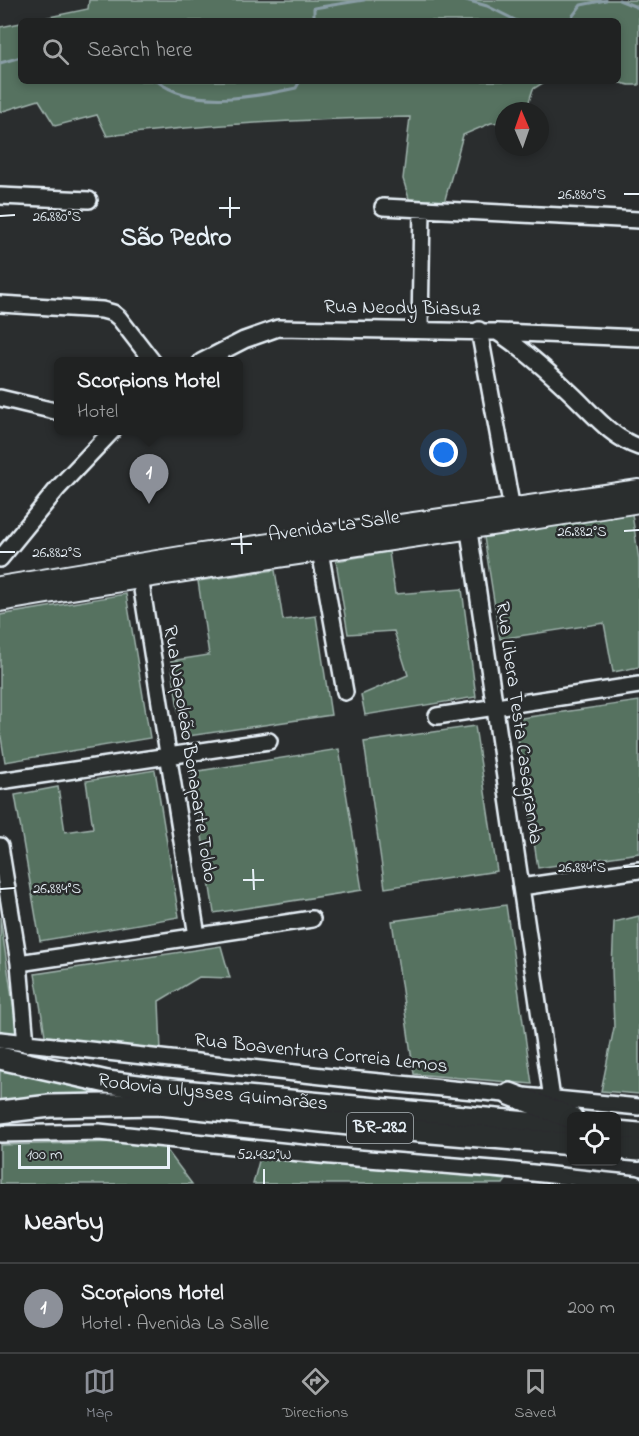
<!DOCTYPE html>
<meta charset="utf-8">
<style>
body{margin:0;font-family:"Indie Flower",sans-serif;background:#2d2f2f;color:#f1f3f6}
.controls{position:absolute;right:18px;bottom:18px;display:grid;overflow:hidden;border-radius:9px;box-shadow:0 3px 9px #0003}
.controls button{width:54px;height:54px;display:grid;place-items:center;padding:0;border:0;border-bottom:2px solid #3d3f40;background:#202222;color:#f1f3f6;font:30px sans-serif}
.compass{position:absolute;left:495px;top:102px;width:54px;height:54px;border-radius:50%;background:#202222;box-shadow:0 3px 9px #0003;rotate:358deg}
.scale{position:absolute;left:18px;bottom:15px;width:152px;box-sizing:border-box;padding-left:6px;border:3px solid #e8f1f8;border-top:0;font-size:16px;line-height:21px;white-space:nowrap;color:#e8f1f8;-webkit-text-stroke:4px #2a2d2e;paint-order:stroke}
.you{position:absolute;left:444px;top:453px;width:21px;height:21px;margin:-15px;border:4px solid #fff;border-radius:50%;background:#1a73e8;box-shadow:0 0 0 9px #1a73e833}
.badge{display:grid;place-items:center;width:39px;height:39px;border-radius:50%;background:#8c9099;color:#fff;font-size:20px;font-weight:700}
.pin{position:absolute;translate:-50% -50px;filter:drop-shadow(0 2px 3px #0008)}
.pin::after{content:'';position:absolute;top:32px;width:21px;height:18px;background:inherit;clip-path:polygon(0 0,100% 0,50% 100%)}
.popup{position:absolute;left:54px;top:357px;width:189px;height:78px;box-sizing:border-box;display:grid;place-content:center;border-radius:9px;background:#202222;filter:drop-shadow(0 2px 4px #0005);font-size:20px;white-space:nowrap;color:#a2a4a5}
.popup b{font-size:22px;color:#f1f3f6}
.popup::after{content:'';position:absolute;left:50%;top:100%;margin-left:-12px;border:12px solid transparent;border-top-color:#202222}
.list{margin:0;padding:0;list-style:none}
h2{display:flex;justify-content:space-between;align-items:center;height:78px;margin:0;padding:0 24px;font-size:26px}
h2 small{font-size:20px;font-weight:400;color:#a2a4a5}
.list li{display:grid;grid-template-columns:39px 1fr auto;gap:18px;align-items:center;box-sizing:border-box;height:90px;padding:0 24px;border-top:2px solid #3d3f40}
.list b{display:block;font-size:22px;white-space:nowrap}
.list p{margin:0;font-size:20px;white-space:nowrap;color:#a2a4a5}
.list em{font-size:20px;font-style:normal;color:#a2a4a5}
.icon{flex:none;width:33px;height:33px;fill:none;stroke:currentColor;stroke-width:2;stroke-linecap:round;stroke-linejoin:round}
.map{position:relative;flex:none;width:639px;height:1184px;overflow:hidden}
.search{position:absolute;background:#202222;box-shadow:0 3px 9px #0003;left:18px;right:18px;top:18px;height:66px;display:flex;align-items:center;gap:15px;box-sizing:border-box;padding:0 21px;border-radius:9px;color:#a2a4a5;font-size:22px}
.sheet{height:168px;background:#202222}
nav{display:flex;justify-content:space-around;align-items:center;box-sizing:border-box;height:84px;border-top:2px solid #3d3f40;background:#202222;font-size:16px;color:#a2a4a5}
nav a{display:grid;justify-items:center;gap:3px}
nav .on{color:#8c9099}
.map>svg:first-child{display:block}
.green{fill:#567261;stroke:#9fb2ac;stroke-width:1.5}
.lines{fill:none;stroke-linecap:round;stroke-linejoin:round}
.stream{stroke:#899da5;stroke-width:3}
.minor-casing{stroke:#e8f1f8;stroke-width:20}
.major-casing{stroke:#e8f1f8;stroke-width:22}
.highway-casing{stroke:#e8f1f8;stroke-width:26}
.minor{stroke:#2a2d2e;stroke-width:15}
.major{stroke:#2a2d2e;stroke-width:18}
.highway{stroke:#2a2d2e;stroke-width:21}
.ticks{fill:none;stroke:#e8f1f8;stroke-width:2}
.labels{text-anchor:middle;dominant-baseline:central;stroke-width:5;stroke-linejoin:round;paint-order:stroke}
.shield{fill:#2a2d2e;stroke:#afb6bb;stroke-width:1.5}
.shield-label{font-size:18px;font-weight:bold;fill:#e8f1f8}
.street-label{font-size:20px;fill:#e8f1f8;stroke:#2a2d2e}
.district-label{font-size:26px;font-weight:bold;fill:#e8f1f8;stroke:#2a2d2e}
.ticks-label{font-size:15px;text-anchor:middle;fill:#e8f1f8;stroke:#2a2d2e;stroke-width:5;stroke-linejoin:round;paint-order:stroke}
</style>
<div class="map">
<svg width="639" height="1184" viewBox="0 0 639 1184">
<rect width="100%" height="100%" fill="#2a2d2e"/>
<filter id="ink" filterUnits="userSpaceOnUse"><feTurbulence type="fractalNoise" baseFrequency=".0167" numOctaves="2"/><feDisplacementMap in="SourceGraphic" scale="12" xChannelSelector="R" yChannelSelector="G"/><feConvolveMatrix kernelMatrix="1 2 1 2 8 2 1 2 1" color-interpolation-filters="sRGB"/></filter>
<g filter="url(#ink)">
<path class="green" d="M89 0H639V85H629L612 81H618V21H30L88 9Z
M21 23V81H546L533 89 526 111H504V122L491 123 463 135 444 203 410 202 403 179 410 117C308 119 208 124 107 136L97 115 55 126 39 100 0 112V27Z
M632 514 639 560V667L613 672 604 623 500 639 484 537Z
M389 552 395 594 462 589 476 697 365 715 361 695 408 675 394 631 348 634 336 561Z
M275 570 283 620 316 616 331 715 182 737 171 661 209 655 198 581Z
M126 594 150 738 5 762 0 731V615Z
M639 701V853L538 868 515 719Z
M475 726 497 871 385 888 364 742Z
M339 749 362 890 214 913 192 772Z
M155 770 179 917 40 941 15 795 58 787 65 832 93 828 86 781Z
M506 905 532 1084 414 1074 392 921Z
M639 916V1094L601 1091 614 1028 612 969 614 922Z
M0 917 18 1038 0 1034Z
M221 946 230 978 199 977 159 1001 161 1051 46 1041 35 974Z
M0 1067 115 1096 0 1106Z
M160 1141 192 1184H0V1145Z
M260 1157 425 1170 506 1180 503 1184H253Z"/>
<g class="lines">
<path class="stream" d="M466 0 487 6 517 21
M619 0 639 8
M314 21V8L364 0
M569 21 581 5 606 0
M0 63 21 57
M157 81C192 109 255 97 296 88L300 81"/>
<defs>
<path id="minor" d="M0 196 89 200
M383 207 639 220
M0 304 102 310 113 313 119 318 153 362
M420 329 422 209
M479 330 512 509
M498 332 639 338
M201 362 244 340 278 328 497 332C525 350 549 372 573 395 593 414 612 438 639 447
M0 398 59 412
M469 531 552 1099
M320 551 345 692
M0 559 58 488 113 430
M140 577 197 936
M437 716 639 685
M0 781 269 741
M0 846 19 963 26 1044
M521 887 639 870
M19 963 312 919
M0 1040 349 1079 639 1107
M0 1134 99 1132 319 1155 505 1170 636 1184"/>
<path id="major" d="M0 586 181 556 639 489
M0 602C212 565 426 538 639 503"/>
<g id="highway">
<path id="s1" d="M0 1058 107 1082 161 1089 572 1127"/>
<path d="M510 1094 572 1118"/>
<path d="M0 1112 50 1106 159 1104 396 1129 572 1144"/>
<path d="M616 1132 639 1134"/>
<path d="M616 1148 639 1150"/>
</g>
</defs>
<use href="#minor" class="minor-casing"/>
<use href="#major" class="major-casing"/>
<use href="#highway" class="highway-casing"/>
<use href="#minor" class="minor"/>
<use href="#major" class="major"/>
<use href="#highway" class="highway"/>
</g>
</g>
<path class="ticks" d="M624 194H639M230 197V218M219 208H240M0 216 15 215M624 531 639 530M241 533 242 554M231 544H252M0 552H15M624 867 639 866M253 869 254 890M243 880H264M0 889 15 888M264 1169V1184"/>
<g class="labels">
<rect class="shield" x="347" y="1113" width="66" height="30" rx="4.5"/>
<g class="shield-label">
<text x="380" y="1128">BR-282</text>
</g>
<g class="street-label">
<text transform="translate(402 309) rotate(1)">Rua Neody Biasuz</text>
<text transform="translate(334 527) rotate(-8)">Avenida La Salle</text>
<text transform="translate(518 723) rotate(82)">Rua Libera Testa Casagranda</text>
<text transform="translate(189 754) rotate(81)">Rua Napoleão Bonaparte Toldo</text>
<text transform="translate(321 1054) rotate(6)">Rua Boaventura Correia Lemos</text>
<text stroke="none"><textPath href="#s1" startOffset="216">Rodovia Ulysses Guimarães</textPath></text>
</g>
<g class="district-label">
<text x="176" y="239">São Pedro</text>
</g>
</g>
<g class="ticks-label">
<text x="582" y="199">26.880°S</text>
<text x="57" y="221">26.880°S</text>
<text x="582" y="536">26.882°S</text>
<text x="57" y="557">26.882°S</text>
<text x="582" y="872">26.884°S</text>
<text x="57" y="893">26.884°S</text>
<text x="264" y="1159">52.432°W</text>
</g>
</svg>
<div class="controls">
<button><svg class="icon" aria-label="locate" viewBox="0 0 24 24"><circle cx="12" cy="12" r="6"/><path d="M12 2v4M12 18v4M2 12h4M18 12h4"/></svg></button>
</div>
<svg class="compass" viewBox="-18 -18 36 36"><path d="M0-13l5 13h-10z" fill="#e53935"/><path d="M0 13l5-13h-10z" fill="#a2a4a5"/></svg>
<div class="scale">100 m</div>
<div class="you"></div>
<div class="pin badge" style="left:149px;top:504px">1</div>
<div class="popup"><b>Scorpions Motel</b>Hotel</div>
<div class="search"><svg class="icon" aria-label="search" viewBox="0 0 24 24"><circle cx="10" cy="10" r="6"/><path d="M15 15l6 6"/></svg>Search here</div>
</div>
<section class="sheet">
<h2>Nearby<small></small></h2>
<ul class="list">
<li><span class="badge">1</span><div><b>Scorpions Motel</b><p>Hotel · Avenida La Salle</p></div><em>200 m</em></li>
</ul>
</section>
<nav>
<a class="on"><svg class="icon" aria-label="map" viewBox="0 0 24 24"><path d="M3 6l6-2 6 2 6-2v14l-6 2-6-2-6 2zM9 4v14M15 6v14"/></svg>Map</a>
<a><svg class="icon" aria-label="directions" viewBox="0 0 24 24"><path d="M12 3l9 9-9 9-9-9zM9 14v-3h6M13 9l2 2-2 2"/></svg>Directions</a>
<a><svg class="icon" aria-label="saved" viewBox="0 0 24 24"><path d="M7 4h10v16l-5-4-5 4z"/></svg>Saved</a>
</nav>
